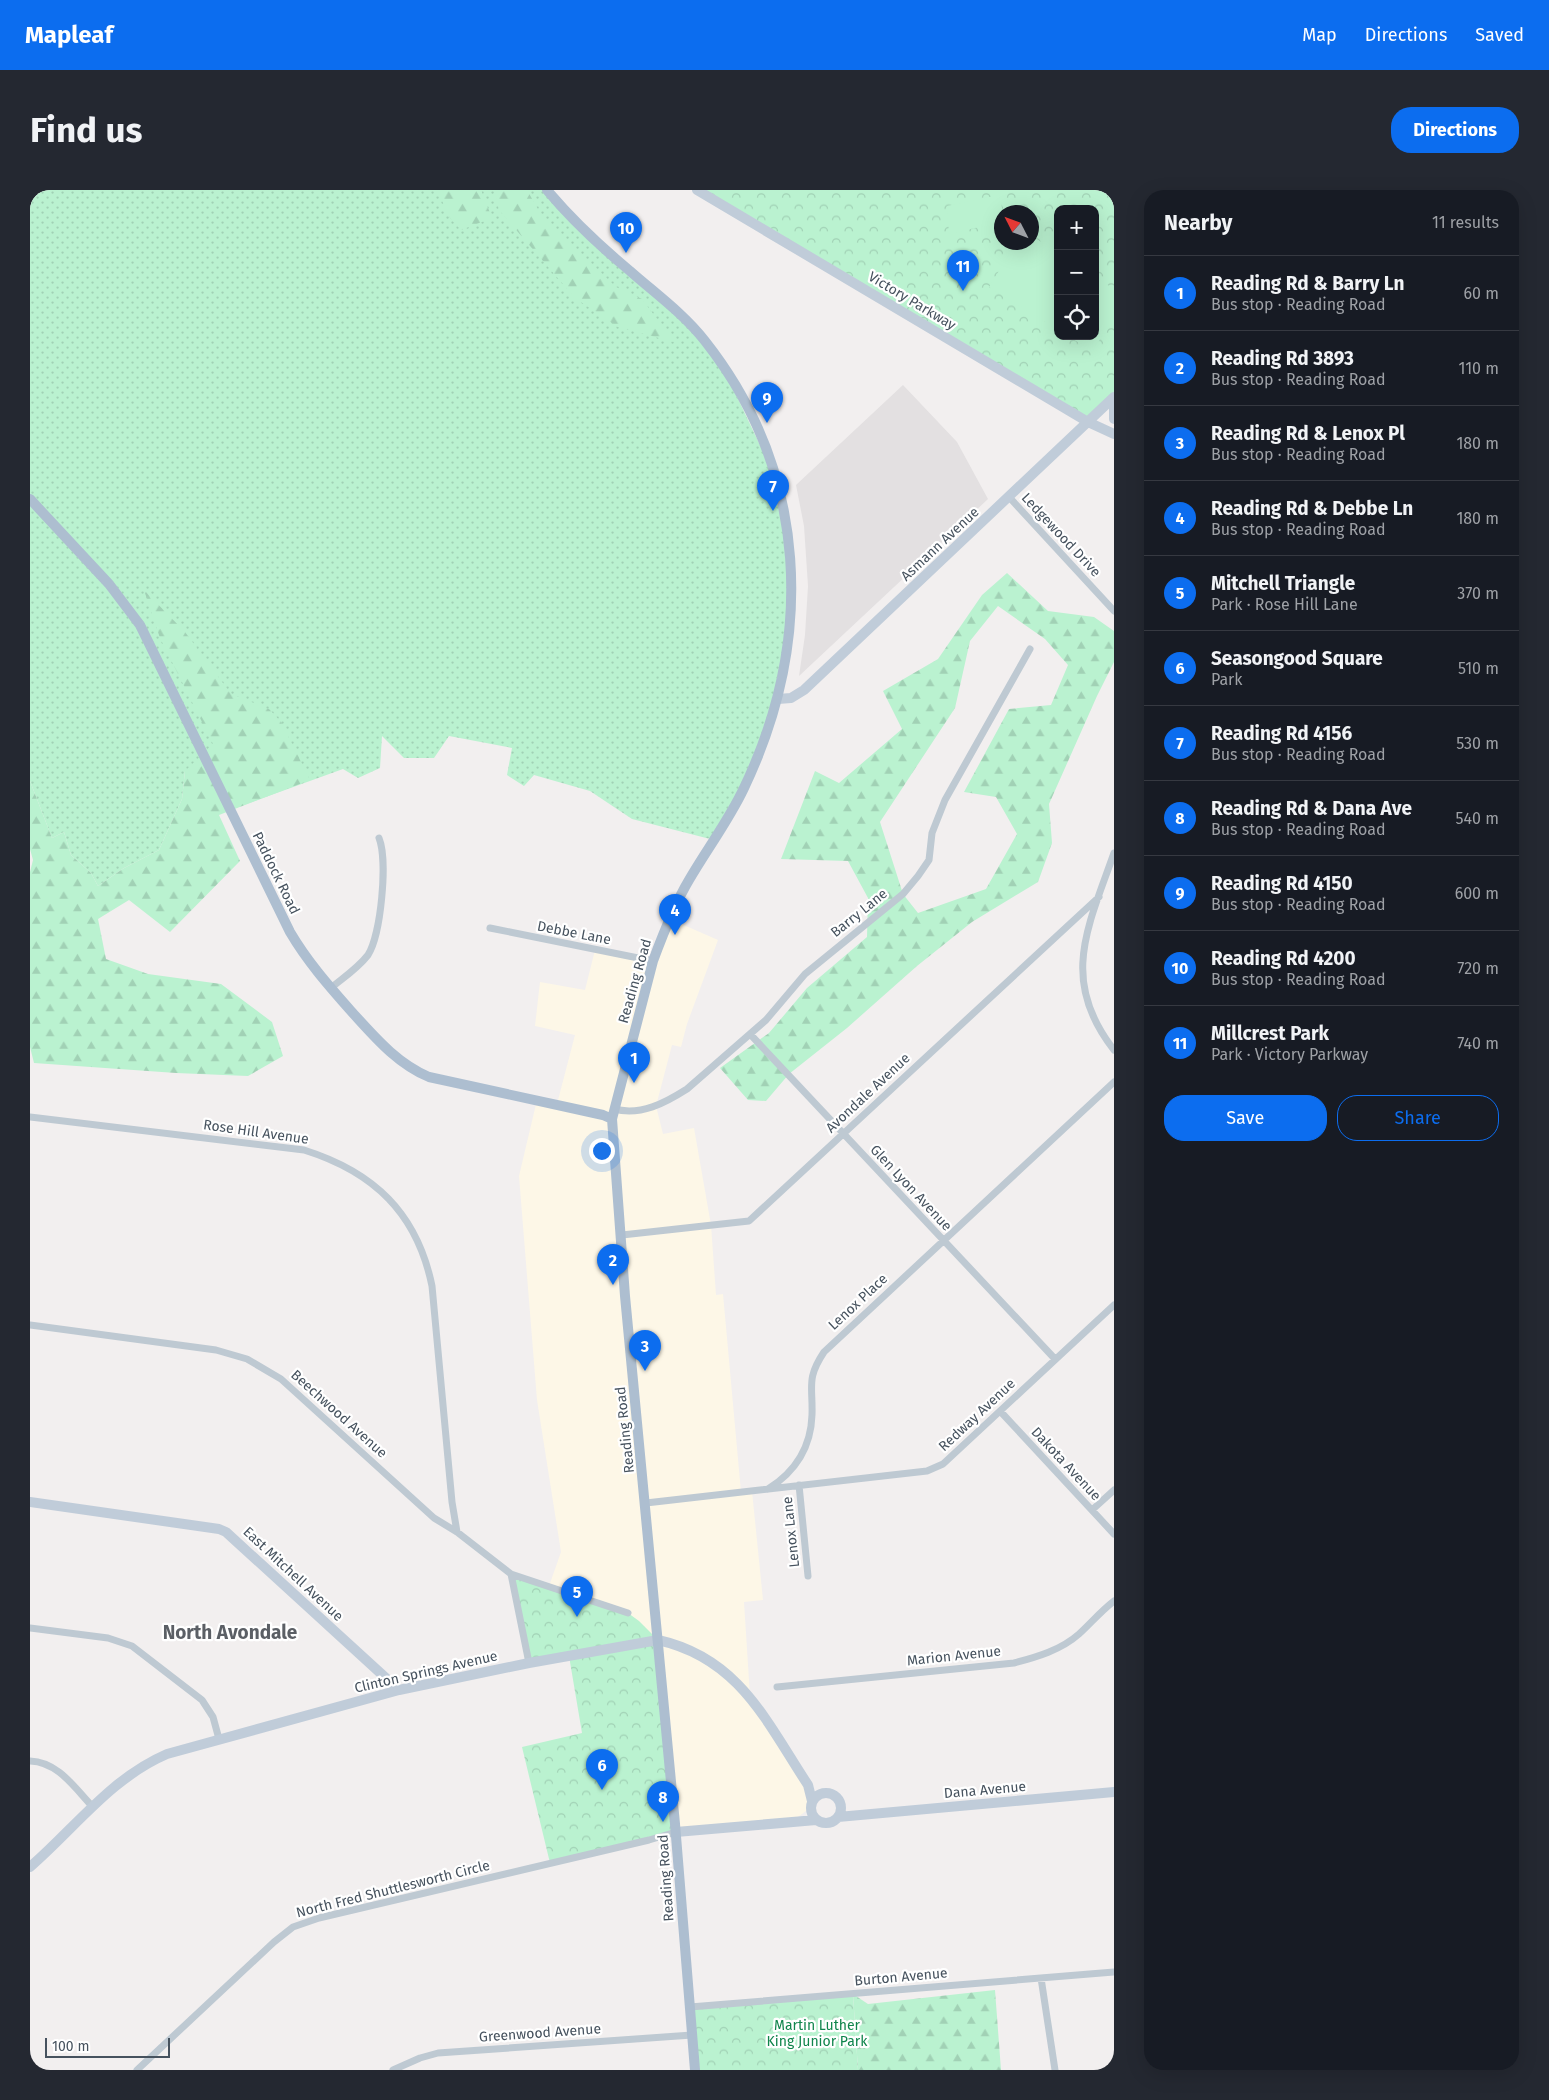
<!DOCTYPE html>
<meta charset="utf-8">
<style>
body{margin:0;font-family:"Fira Sans",sans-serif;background:#242831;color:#f1f3f6}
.controls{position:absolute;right:15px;top:15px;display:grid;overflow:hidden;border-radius:10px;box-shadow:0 5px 20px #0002}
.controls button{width:45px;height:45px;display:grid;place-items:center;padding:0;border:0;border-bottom:1px solid #363941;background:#171b24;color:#f1f3f6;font:25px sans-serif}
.compass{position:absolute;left:964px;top:15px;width:45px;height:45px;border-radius:50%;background:#171b24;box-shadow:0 5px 20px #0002;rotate:312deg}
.scale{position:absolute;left:15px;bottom:12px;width:125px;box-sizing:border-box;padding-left:5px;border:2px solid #46525e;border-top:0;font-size:14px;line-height:18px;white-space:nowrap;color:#46525e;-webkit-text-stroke:4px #fff;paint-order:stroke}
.you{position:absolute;left:571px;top:960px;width:18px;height:18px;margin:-12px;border:4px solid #fff;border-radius:50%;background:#1a73e8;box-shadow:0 0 0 8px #1a73e833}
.badge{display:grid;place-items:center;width:32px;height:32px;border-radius:50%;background:#0c6def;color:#fff;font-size:16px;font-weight:700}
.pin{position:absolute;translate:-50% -41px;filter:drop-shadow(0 1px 2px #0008)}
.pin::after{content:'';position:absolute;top:26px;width:18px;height:15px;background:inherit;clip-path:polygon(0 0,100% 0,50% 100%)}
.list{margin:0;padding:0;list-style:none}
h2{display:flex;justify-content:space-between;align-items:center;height:65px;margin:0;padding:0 20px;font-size:21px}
h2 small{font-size:16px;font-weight:400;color:#9ea1a6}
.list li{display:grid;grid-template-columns:32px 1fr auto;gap:15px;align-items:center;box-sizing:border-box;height:75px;padding:0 20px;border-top:1px solid #363941}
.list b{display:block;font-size:19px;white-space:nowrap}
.list p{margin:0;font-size:16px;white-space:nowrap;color:#9ea1a6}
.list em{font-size:16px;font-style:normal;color:#9ea1a6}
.actions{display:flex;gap:10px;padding:15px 20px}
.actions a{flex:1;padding:11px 0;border:1px solid #0c6def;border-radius:20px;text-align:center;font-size:18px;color:#0c6def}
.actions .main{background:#0c6def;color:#fff}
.icon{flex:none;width:28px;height:28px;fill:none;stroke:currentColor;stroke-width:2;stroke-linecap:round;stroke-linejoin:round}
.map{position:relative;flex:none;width:1084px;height:1880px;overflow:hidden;border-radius:20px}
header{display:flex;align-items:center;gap:30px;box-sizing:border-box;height:70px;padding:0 25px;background:#0c6def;color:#fff}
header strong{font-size:24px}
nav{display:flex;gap:28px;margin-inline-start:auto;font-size:18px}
.intro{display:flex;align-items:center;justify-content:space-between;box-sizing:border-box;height:120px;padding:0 30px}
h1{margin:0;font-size:35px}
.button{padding:12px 22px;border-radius:20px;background:#0c6def;color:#fff;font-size:18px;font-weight:700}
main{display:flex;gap:30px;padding:0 30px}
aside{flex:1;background:#171b24;border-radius:20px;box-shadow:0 5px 20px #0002}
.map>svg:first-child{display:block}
.commercial{fill:#fdf7e7}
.education{fill:#e3e0e1}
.grass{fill:url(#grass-dots)}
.forest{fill:url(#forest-firs);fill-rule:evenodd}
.park{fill:url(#park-crowns);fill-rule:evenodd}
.pitch{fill:#baf2d0}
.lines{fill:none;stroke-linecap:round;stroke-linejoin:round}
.street{stroke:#bec9d2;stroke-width:7}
.secondary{stroke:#c0ccd9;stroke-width:10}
.primary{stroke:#adbed0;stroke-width:10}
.labels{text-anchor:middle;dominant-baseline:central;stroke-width:4.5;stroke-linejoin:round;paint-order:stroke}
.street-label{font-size:14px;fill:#46525e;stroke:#fff}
.park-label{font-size:14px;fill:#10854c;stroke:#fff}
.district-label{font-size:19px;font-weight:bold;fill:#5b5f65;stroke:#fff}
</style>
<header>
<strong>Mapleaf</strong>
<nav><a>Map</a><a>Directions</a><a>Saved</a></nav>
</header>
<div class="intro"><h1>Find us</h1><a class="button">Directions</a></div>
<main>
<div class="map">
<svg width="1084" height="1880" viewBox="0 0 1084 1880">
<defs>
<pattern id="grass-dots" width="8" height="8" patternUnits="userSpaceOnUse" patternTransform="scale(1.25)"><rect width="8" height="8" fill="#baf2d0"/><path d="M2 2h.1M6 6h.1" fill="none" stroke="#a1d1b5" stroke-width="1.8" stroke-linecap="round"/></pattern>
<pattern id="forest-firs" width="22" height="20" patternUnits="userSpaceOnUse" patternTransform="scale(1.25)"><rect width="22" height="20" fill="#baf2d0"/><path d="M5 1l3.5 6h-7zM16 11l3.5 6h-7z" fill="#a1d1b5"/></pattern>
<pattern id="park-crowns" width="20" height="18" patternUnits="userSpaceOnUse" patternTransform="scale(1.25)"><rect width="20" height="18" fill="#baf2d0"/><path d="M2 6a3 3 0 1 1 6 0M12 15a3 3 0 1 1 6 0" fill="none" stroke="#a1d1b5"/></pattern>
</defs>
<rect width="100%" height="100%" fill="#f2efef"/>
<path class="commercial" d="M640 729 688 750 657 834 651 857 642 855 626 916 633 944 664 938 681 1035 686 1105 693 1104 711 1302 722 1301 733 1410 714 1412 720 1506 778 1595 781 1614V1617L768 1627 646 1642 519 1396 531 1362 507 1210 489 986 507 910 527 914 545 845 505 836 510 792 555 800 565 760 622 771Z"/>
<path class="education" d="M873 195 927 252 958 309 769 486 775 445 778 396 774 336 766 295Z"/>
<path class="grass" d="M12 0H517L632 108 690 171 748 293 762 411 740 535 684 650 602 629 560 601 504 585 494 596 477 585 482 558 419 546 404 568H374L352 546 350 578 328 588 313 579 200 620 155 581 152 609 129 660 94 678 68 696 61 683 41 665 34 642 22 648 0 591V11Z"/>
<path class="forest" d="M407 0H451L462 28 431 40 420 28Z
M464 0H497L513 28 586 97 612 109 644 152 588 137 545 108 469 20Z
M977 383 1018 421 1064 427 1084 441V472L1067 506 1019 614 1022 653 1008 692 942 732 887 776 817 838 759 884 736 911 718 910 690 878 739 843 777 798 837 747 838 708 818 671 751 669 785 581 809 593 872 539 853 501 908 469 952 405ZM968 416 1015 449 1038 475 1021 515 979 519 934 602 966 607 987 644 956 699 888 723 873 704 850 632 925 518 940 451Z
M114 400 155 442 201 504 239 519 251 532 280 590 189 625 210 671 140 742 99 710 68 729 76 769 118 784 191 794 242 832 253 866 218 886 146 883 4 873 0 857V682L3 670 0 659V591L22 648 34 642 41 665 61 683 68 696 94 678 129 660 152 609 155 581 183 554 130 448Z
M965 1800 971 1880H828L823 1804 838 1814Z"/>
<path class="park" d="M667 0H1084V207L1058 232ZM1028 19H1065V146H1028ZM972 22H1002V52H972Z
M481 1384 598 1423 609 1431 628 1450 646 1642 520 1673 492 1557 552 1543 539 1466 499 1473Z
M823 1804 828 1880H665L660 1817Z"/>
<path class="pitch" d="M969 5 973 22H972L971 32 919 44 917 16Z
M1002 46 1028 63V140L959 97 986 53 1002 52Z
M1065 87 1084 99V129L1062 161 1038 146H1065Z"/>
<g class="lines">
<path class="street" d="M979 307 1084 421
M1084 663C1058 737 1029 790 1084 860
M460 738 623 771
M301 798C313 788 328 778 338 765 351 745 358 670 349 648
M720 844 1025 1169
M584 919C611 926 635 913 657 899L736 830 775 784 873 704 888 686 899 670 902 643 915 610 1000 459
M0 927 274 960C344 982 387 1023 402 1096L422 1312 427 1342
M592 1045 719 1031 1069 707
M0 1135 186 1160 217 1169 251 1189 404 1328 427 1342 481 1384 499 1473
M970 1221 1084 1344
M769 1295 778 1386
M738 1299C765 1282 781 1257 782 1225 783 1196 776 1189 794 1162L1084 892
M616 1313 897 1281 913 1274 1084 1115
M1062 1320 1084 1300
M481 1384 598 1423
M0 1438 78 1448 102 1456 172 1510 183 1527 189 1549
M747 1497 984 1473C1007 1467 1031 1460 1049 1444 1061 1433 1071 1421 1084 1411
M0 1571C28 1572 44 1597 62 1616
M1011 1788 1025 1880
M660 1817 1084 1782
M107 1880 244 1752 263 1737 289 1728 619 1650 646 1642
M363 1880 390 1868 408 1863 662 1845"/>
<path class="secondary" d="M667 0 1058 232 1084 244
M1084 216V229
M748 509 761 508 774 500 1084 207
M0 1312 189 1339 196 1342 369 1500
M781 1618a15 15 0 1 1 30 0a15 15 0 1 1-30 0Z
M808 1627 1084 1602
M646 1642 786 1630
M0 1677C45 1638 81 1588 137 1564L369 1500 499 1473 628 1450C709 1468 736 1531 778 1595L782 1611"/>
<path class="primary" d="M517 0C542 30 570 56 600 81 626 104 654 124 675 151 779 283 785 449 714 598 699 630 677 659 659 690 644 715 633 744 623 771L582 929 595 1106 645 1634 665 1880
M0 309 79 394 110 435 260 742C277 771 298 795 321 821 344 846 366 873 399 887L573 925 582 929"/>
</g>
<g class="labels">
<g class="street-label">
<text transform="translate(882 111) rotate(31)">Victory Parkway</text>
<text transform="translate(1031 345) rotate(47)">Ledgewood Drive</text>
<text transform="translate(910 354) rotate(-43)">Asmann Avenue</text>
<text transform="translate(246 683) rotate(64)">Paddock Road</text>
<text transform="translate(829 723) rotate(-39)">Barry Lane</text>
<text transform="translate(544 743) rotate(11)">Debbe Lane</text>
<text transform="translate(605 791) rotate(-74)">Reading Road</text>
<text transform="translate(838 903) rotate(-43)">Avondale Avenue</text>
<text transform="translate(226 942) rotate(8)">Rose Hill Avenue</text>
<text transform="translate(881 998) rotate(47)">Glen Lyon Avenue</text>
<text transform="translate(828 1112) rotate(-43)">Lenox Place</text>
<text transform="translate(309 1224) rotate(42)">Beechwood Avenue</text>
<text transform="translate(947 1225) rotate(-43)">Redway Avenue</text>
<text transform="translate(595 1240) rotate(-96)">Reading Road</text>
<text transform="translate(1036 1274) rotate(47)">Dakota Avenue</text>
<text transform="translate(761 1342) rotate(-96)">Lenox Lane</text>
<text transform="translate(263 1384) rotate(43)">East Mitchell Avenue</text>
<text transform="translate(924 1466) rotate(-6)">Marion Avenue</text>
<text transform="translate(396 1482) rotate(-13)">Clinton Springs Avenue</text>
<text transform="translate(955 1600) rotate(-5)">Dana Avenue</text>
<text transform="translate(636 1688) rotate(-94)">Reading Road</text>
<text transform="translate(363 1699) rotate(-14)">North Fred Shuttlesworth Circle</text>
<text transform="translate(871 1787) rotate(-5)">Burton Avenue</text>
<text transform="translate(510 1843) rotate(-4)">Greenwood Avenue</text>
</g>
<g class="park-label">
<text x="787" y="1835">Martin Luther<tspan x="787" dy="16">King Junior Park</tspan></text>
</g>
<g class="district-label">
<text x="200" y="1442">North Avondale</text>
</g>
</g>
</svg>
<div class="controls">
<button>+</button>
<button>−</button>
<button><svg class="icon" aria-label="locate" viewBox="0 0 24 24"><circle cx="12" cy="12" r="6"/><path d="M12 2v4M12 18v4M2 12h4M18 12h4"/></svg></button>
</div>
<svg class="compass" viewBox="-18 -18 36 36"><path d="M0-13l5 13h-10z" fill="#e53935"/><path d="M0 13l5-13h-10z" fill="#9ea1a6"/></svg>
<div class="scale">100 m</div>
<div class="you"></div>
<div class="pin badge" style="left:604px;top:893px">1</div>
<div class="pin badge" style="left:583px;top:1095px">2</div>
<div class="pin badge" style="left:615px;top:1181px">3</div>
<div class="pin badge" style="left:645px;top:745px">4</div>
<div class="pin badge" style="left:547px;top:1427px">5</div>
<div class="pin badge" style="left:572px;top:1600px">6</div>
<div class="pin badge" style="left:743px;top:321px">7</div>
<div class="pin badge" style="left:633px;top:1632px">8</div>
<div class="pin badge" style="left:737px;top:233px">9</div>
<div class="pin badge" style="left:596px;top:63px">10</div>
<div class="pin badge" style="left:933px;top:101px">11</div>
</div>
<aside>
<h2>Nearby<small>11 results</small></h2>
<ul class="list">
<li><span class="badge">1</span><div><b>Reading Rd &amp; Barry Ln</b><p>Bus stop · Reading Road</p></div><em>60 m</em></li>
<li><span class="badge">2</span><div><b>Reading Rd 3893</b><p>Bus stop · Reading Road</p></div><em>110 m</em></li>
<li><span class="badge">3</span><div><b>Reading Rd &amp; Lenox Pl</b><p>Bus stop · Reading Road</p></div><em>180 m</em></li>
<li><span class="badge">4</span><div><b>Reading Rd &amp; Debbe Ln</b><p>Bus stop · Reading Road</p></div><em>180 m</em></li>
<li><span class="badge">5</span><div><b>Mitchell Triangle</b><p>Park · Rose Hill Lane</p></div><em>370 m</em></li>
<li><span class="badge">6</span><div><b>Seasongood Square</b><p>Park</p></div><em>510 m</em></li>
<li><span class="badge">7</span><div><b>Reading Rd 4156</b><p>Bus stop · Reading Road</p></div><em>530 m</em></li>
<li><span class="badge">8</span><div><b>Reading Rd &amp; Dana Ave</b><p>Bus stop · Reading Road</p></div><em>540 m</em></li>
<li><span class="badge">9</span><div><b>Reading Rd 4150</b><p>Bus stop · Reading Road</p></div><em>600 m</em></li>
<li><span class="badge">10</span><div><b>Reading Rd 4200</b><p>Bus stop · Reading Road</p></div><em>720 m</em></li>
<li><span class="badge">11</span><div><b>Millcrest Park</b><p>Park · Victory Parkway</p></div><em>740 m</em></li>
</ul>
<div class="actions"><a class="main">Save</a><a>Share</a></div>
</aside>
</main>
